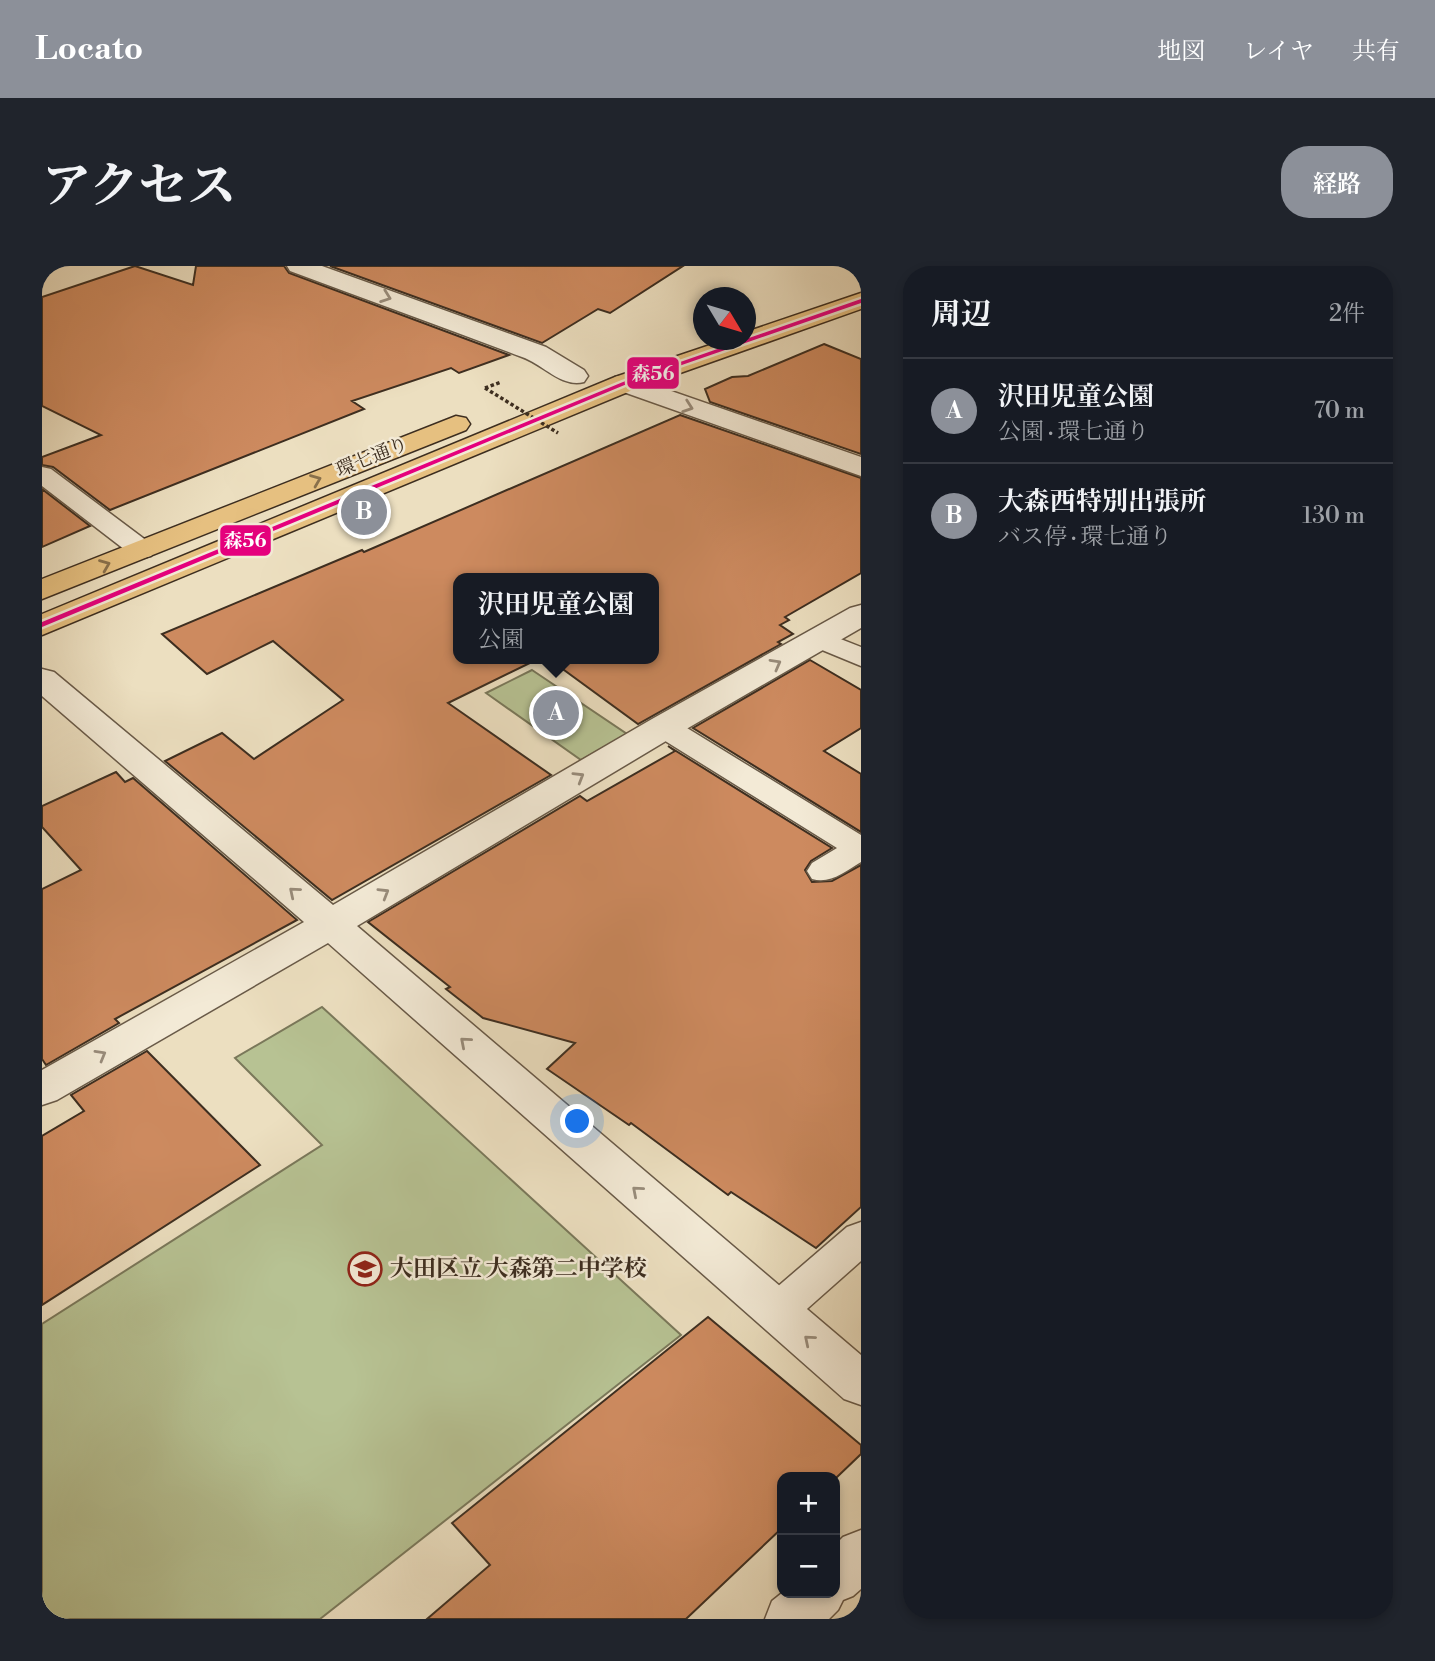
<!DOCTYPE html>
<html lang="ja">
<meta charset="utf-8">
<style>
body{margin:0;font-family:"Libre Bodoni","Noto Serif JP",serif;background:#20242c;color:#f1f3f6}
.controls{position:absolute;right:21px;bottom:21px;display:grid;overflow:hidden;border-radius:14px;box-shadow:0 4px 10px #0003}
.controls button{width:63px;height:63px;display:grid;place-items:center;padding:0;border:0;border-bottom:2px solid #363941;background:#171b24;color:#f1f3f6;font:35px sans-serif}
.compass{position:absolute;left:651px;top:21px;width:63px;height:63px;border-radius:50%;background:#171b24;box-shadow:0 4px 10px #0003;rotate:128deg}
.you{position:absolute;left:536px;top:856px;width:24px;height:24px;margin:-18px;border:5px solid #fff;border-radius:50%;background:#1a73e8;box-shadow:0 0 0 10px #1a73e833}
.badge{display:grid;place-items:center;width:46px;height:46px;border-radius:50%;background:#8c9099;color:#fff;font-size:23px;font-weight:700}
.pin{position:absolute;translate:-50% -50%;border:4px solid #fff;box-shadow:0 2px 7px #0006}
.popup{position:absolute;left:411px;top:307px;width:206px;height:91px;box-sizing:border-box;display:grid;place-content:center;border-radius:14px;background:#171b24;filter:drop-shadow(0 2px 5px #0005);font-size:23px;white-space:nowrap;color:#9ea1a6}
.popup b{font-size:26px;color:#f1f3f6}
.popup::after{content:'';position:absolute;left:50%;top:100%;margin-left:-14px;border:14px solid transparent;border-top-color:#171b24}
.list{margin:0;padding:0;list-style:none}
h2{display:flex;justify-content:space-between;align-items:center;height:91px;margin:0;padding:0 28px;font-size:30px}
h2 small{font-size:23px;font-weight:400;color:#9ea1a6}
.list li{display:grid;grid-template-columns:46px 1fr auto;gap:21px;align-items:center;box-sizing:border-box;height:105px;padding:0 28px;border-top:2px solid #363941}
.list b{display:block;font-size:26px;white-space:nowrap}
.list p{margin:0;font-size:23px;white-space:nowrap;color:#9ea1a6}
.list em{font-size:23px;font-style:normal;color:#9ea1a6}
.map{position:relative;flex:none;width:819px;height:1353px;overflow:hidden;border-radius:28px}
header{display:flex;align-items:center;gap:42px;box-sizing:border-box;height:98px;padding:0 35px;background:#8c9099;color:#fff}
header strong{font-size:33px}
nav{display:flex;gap:38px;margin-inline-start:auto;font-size:24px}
.intro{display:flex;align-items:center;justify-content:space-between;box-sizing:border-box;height:168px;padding:0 42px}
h1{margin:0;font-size:49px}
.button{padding:18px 32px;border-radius:28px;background:#8c9099;color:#fff;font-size:24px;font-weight:700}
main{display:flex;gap:42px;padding:0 42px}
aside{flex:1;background:#171b24;border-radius:28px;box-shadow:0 4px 10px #0003}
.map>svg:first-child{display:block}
.green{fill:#b7c293;stroke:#7a785a;stroke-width:2}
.building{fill:#cd8a5f;stroke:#3d2e20;stroke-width:2}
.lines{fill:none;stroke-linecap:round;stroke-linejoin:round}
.lane-casing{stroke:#695a48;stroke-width:3}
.street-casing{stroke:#695a48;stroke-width:3}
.primary-casing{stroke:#3d2e20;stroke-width:3}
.path{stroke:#3d2e20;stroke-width:3.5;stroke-dasharray:3.5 2.5;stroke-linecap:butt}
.lane{fill:#f3ead6;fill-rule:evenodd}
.street{fill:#f3ead6;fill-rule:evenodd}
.primary{fill:#e6c080;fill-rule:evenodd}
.path-bridge{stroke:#3d2e20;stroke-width:3.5;stroke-dasharray:3.5 2.5;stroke-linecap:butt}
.bus-1-casing{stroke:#f3ead6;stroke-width:5}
.bus-1{fill:#e5007d;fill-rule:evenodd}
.oneway{stroke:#988c7b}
.oneway2{stroke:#89704b}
.labels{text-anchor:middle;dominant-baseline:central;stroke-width:5;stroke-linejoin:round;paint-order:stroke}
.far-street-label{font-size:19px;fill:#3d2e20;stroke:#f3ead6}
.poi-label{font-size:23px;font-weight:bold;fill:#3d2e20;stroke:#f3ead6;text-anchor:start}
.line-badge{stroke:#f3ead6;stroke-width:2.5}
.badge-label{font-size:19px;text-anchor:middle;font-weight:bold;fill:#fff}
</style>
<header>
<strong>Locato</strong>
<nav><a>地図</a><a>レイヤ</a><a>共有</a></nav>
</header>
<div class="intro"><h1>アクセス</h1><a class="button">経路</a></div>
<main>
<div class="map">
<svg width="819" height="1353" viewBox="0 0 819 1353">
<rect width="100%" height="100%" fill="#ecdfc0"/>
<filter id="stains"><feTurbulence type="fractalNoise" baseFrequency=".00286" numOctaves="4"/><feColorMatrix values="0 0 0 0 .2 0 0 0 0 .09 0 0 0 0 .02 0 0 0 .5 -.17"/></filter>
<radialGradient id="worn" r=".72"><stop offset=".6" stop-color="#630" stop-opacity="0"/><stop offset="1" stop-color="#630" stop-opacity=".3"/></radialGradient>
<path class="green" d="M490 404 585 468 539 494 444 427Z
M280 741 639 1069 278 1353H0V1058L280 879 193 792Z"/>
<path class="building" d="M93 0 151 19 154 0H242L247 7 467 89 417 107 409 102 310 135 322 143 68 244 11 201 0 199V191L59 169 0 140V31Z
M288 0H641L568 47 556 43 500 77Z
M782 78 819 93V188L668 136 663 123 690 111 706 110Z
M638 149 819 212V307L743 351 747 354 738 359 751 368 736 376 739 378 596 458 507 393H612V312H416V393H496L406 437 509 509 290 634 123 495 180 467 212 493 301 434 231 375 165 408 120 368 320 284 322 286Z
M0 223 48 260 0 281Z
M768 394 819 424V462L782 485 819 508V566L651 462Z
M626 480 790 582 769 595 763 604 770 616 790 615 819 599V941L774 982 689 926 686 929 589 857 587 859 505 803 533 777 441 752 404 723 408 721 326 656 538 530 545 535 633 485Z
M74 506 83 516 91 512 255 654 73 753 77 757 4 799 0 793V623L39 604 0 561V540Z
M105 785 218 899 0 1039V870L42 845 29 829Z
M666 1051 819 1179V1188L793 1213 740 1211V1262L644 1353H385L448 1299 410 1257Z"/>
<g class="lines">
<defs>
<path id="lane" d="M0 201 9 203 109 278 113 284 109 290 100 292 91 290 0 220Z
M778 365 819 381V400L768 379 764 373 768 367Z
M622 452 632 454 819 569V596C802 606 789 618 770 613L765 605 770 597 795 582 612 468 607 461 612 454Z
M819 956V995L748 1058 734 1063 720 1058 714 1046 720 1034 805 961Z"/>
<path id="street" d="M245 0H280L504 81 542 104 546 110 542 116C519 122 501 98 480 91 403 62 326 34 248 5Z
M583 109 819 191V210L573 123 570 117 573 111Z
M819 339V362L634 469 315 660 819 1089V1139L802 1133 286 677 15 834 0 839V804L262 656 0 430V403L12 406 291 639 610 453 808 342Z
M819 1264V1323L811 1330 801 1334 796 1344 787 1353H723L730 1335 740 1327H793V1279L801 1271Z"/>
<path id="primary" d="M819 27V43L593 123 0 369V348L573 111 683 74H704V66Z
M414 150 424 152 428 158 424 164 0 333V313Z"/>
</defs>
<use href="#lane" class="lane-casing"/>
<use href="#street" class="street-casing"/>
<use href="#primary" class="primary-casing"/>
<path class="path" d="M443 122 459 116"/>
<use href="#lane" class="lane"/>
<use href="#street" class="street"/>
<use href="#primary" class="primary"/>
<path class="path-bridge" d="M443 122 516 167"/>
<defs>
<path id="bus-1" d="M819 33V37L585 118 0 361V356L581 116Z"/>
</defs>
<use href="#bus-1" class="bus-1-casing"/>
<use href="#bus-1" class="bus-1"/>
</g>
<defs><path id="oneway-chevron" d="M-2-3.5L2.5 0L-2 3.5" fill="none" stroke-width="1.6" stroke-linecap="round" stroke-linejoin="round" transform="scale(1.75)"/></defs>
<g class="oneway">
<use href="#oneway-chevron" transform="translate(344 31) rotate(20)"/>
<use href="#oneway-chevron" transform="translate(646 141) rotate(19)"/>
<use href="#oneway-chevron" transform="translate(734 398) rotate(-29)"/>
<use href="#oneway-chevron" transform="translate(537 511) rotate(-31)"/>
<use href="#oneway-chevron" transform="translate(252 626) rotate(-140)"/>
<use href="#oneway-chevron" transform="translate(342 627) rotate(-31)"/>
<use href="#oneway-chevron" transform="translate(423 776) rotate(-139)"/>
<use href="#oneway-chevron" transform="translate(59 789) rotate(-30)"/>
<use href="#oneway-chevron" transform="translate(595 925) rotate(-139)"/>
<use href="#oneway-chevron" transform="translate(767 1074) rotate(-140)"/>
</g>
<g class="oneway2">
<use href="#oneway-chevron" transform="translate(274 214) rotate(-22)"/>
<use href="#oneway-chevron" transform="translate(63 299) rotate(-22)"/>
</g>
<defs>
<symbol id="school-ring" viewBox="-11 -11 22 22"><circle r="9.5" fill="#f3ead6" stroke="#8f2418" stroke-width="1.5"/><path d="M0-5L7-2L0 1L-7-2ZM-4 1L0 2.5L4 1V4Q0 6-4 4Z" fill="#8f2418"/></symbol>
</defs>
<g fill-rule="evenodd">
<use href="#school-ring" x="304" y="984" width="38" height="38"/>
</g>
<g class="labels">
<g class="far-street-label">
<text transform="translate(330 191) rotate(-22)">環七通り</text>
</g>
<g class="poi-label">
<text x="348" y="1003">大田区立 大森第二中学校</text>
</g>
</g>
<g class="line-badge">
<rect x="584" y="90" width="54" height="34" rx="7" fill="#e5007d"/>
<rect x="177" y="258" width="53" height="33" rx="7" fill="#e5007d"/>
</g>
<g class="badge-label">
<text x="611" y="114">森56</text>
<text x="203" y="281">森56</text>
</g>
<rect width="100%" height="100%" filter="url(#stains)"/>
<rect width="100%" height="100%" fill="url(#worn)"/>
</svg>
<div class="controls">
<button>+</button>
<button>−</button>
</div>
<svg class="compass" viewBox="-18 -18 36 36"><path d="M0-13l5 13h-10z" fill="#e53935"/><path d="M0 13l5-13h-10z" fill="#9ea1a6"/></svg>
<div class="you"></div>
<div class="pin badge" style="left:514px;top:447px">A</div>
<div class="popup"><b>沢田児童公園</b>公園</div>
<div class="pin badge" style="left:322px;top:246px">B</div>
</div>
<aside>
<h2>周辺<small>2件</small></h2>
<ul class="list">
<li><span class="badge">A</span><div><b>沢田児童公園</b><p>公園 · 環七通り</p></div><em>70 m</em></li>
<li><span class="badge">B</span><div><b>大森西特別出張所</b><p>バス停 · 環七通り</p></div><em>130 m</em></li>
</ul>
</aside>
</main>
